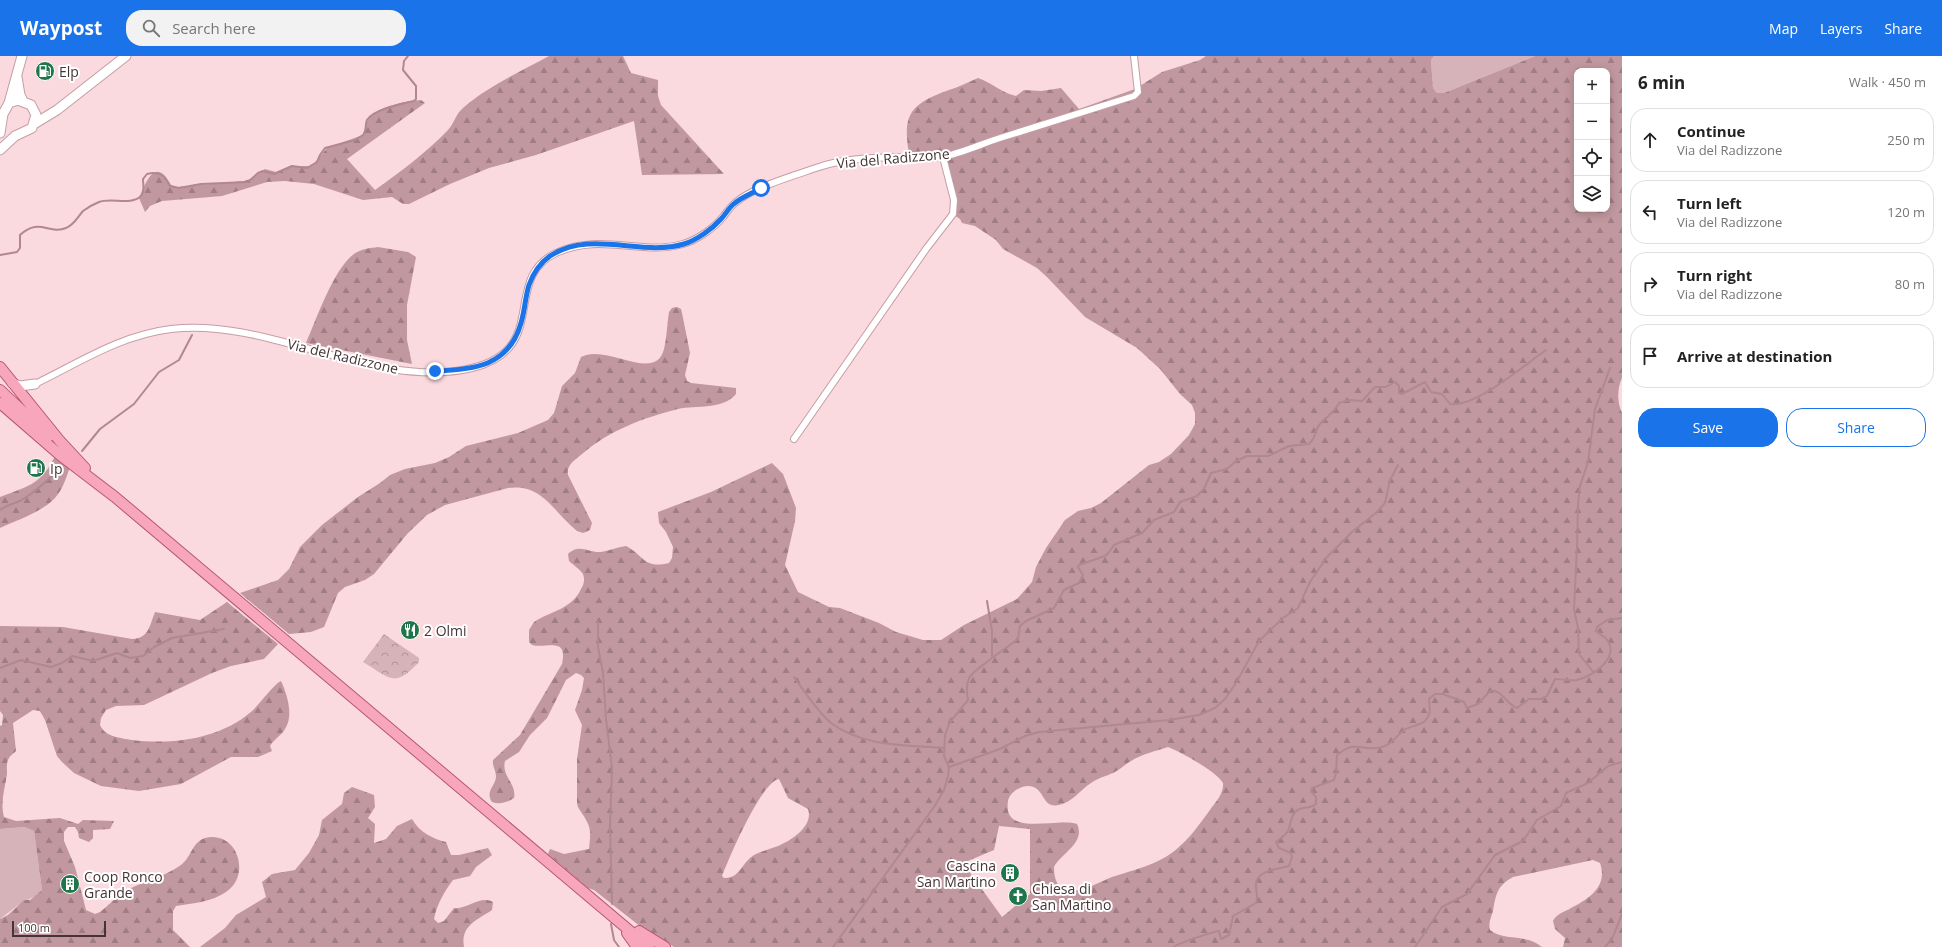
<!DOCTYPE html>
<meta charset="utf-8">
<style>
body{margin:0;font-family:"Open Sans",sans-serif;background:#f2f2f2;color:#222}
.controls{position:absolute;right:12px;top:12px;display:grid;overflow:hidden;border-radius:8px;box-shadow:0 2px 10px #0003}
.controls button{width:36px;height:36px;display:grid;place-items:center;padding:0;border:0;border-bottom:1px solid #e0e0e0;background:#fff;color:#222;font:20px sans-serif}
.scale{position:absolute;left:12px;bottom:10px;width:94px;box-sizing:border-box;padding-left:4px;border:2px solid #453437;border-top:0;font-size:11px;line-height:14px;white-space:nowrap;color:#453437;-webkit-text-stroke:3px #fff;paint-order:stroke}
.stop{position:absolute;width:12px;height:12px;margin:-9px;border:3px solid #1a73e8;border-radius:50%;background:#fff}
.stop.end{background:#1a73e8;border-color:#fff;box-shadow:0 1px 4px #0008}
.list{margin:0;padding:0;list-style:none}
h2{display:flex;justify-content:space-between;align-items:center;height:52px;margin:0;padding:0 16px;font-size:17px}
h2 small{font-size:13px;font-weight:400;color:#767676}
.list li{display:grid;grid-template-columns:26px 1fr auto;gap:12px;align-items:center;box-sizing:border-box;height:64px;margin:0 8px 8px;padding:0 8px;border:1px solid #e0e0e0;border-radius:16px}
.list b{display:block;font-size:15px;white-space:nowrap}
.list p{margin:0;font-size:13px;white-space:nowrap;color:#767676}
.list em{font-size:13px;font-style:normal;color:#767676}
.actions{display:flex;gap:8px;padding:12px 16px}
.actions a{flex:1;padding:9px 0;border:1px solid #1a73e8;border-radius:16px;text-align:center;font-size:14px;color:#1a73e8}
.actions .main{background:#1a73e8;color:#fff}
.icon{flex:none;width:22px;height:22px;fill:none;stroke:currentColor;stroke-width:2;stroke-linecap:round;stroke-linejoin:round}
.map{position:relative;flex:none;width:1622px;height:891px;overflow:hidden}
header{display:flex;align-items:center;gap:24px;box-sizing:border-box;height:56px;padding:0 20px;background:#1a73e8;color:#fff}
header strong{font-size:19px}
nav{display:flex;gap:22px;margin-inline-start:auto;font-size:14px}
.search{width:280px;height:36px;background:#f2f2f2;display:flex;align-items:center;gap:10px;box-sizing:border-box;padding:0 14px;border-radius:16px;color:#767676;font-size:15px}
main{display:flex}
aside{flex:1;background:#fff}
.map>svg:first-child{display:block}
.grass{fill:#d6b3b9}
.forest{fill:url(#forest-firs);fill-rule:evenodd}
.park{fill:url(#park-crowns)}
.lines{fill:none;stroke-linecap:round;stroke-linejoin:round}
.stream{stroke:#b1888f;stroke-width:2}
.street-casing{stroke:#c59ea4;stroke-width:8}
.secondary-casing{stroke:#c59ea4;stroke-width:11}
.primary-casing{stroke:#b75770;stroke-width:12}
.street{stroke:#fff;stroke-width:6}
.secondary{stroke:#fff;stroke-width:9}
.primary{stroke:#f8a6bb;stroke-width:10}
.route{stroke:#1a73e8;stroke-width:5}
.labels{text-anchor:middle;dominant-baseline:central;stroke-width:4;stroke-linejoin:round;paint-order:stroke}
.poi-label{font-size:14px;fill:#453437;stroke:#fff;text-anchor:start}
.street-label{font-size:14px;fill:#453437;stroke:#fff}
</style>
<header>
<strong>Waypost</strong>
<div class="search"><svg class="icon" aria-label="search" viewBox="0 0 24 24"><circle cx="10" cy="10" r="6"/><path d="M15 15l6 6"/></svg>Search here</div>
<nav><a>Map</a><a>Layers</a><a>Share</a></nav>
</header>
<main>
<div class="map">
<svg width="1622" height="891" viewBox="0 0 1622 891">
<defs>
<pattern id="forest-firs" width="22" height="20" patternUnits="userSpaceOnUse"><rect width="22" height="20" fill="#c1989f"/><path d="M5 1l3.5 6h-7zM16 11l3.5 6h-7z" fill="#9f7d82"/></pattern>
<pattern id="park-crowns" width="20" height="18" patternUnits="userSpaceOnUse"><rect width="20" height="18" fill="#d6b3b9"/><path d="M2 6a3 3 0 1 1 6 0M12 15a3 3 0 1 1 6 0" fill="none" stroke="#af9297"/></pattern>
</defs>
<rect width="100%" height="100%" fill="#fad9df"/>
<path class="grass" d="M1434 0H1535L1444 37H1437L1433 32 1431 4Z
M24 771 34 775 42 834 37 839 18 849 0 863V773Z"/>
<path class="forest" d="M549 0H623L631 17 658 24V40L661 49 724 118 642 119 634 65 536 99 489 112 450 128 409 148H403L392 141 363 144 314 128 285 125 267 126 222 140 162 145 150 150 145 156 139 142C146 125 156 100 171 129L177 131 244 125 253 122 265 113 276 116 291 110H312L327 92 363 79C366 74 365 69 368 64 378 50 406 45 421 44L425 47 347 103 375 134C400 116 426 97 448 74 454 68 455 59 463 52 488 30 520 16 549 0Z
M1206 0H1434L1431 4 1433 32 1437 37H1444L1535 0H1622V322C1617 332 1617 347 1622 357V891H1563L1565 882 1555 873 1553 865C1557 857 1565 856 1571 852 1590 842 1608 830 1600 807L1593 804 1513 821C1497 830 1496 838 1493 855 1491 862 1488 867 1490 874 1505 886 1526 877 1542 891H674L641 871 594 834 588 832 548 798 550 793 564 798 589 793C590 782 592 773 586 764 583 757 578 754 577 747V703L582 669 575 654 582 634 584 622 581 619 576 617 566 624 547 662 530 679 519 696 505 705C501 720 517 728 514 742 508 746 500 749 492 746 485 735 495 731 496 721 496 714 492 710 493 704L520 679 562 608C568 580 547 593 532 589L529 586V574L534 566C551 555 572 553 581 533 584 529 585 523 583 518 580 513 573 509 569 505L568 498C580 487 588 497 601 496 609 495 617 491 626 490 645 500 643 513 669 507L672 502 673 491 666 476 659 467 658 456 711 436 772 407 783 418 796 452 795 465 785 509 798 536 829 551 840 552 879 567 896 576 923 584H941L964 569 1017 543 1032 526 1036 511 1046 492 1065 464 1078 455 1091 452 1101 447 1149 409 1159 406 1171 398 1189 379 1195 368V357L1192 349 1180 338 1160 313 1137 292 1085 261 1047 221 1037 212 1003 193 996 184 975 170 962 167 960 163 954 159 945 98H909C902 57 911 48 949 34 959 31 968 26 978 22 992 27 1002 37 1016 40L1024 34 1041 35 1061 32 1079 53 1135 33 1162 16 1200 4ZM1577 15H1607V153H1577ZM1168 691C1181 696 1217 716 1223 727 1224 736 1217 745 1212 751 1197 772 1182 794 1158 805 1144 812 1127 816 1112 821 1093 829 1054 852 1054 811 1061 797 1086 787 1077 768 1058 761 1002 782 1008 745 1010 734 1028 725 1037 733 1045 740 1045 752 1059 749 1073 746 1080 734 1091 727 1098 722 1106 720 1113 717 1120 714 1125 708 1131 705 1142 698 1156 695 1168 691ZM779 723 788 742 808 753C814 770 791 785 778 790 770 793 761 795 754 799 742 806 740 823 724 822L722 820C729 802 761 726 779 723ZM999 770 1030 773V838L1002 861 963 807 994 794Z
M378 191 408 196 416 201 407 249V284L412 308 306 287C316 264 334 212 354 198 361 193 370 192 378 191Z
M677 251 681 253 682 257 690 297 685 319 687 325 691 327 736 332V338C723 354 696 349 678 353 643 362 610 374 582 398 575 404 566 409 568 419L592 467 590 474 583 477 577 475C554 457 543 427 508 432L445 449 427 459 408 477 374 518 365 524 345 531 338 537 324 571 311 576 289 578 240 537 278 524 289 513 300 491 322 469 358 441 380 427 390 419 405 413 435 407 449 401 466 390 518 377 548 364 554 357 562 330 575 317 581 301C607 287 655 328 664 293 667 281 667 268 669 256L672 252Z
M56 398 70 411C66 422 63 433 55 442 42 456 17 464 0 472V441C29 430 42 428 56 398Z
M227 546 278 588 264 603 231 610 212 617 144 649 116 650 106 654 101 662 100 669C105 681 121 682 132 684 173 689 219 683 251 656 259 649 274 628 281 625 287 638 294 660 285 673 281 680 274 683 270 690L272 695 258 701H231L181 728 139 735 101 730 74 717 62 706 57 700 45 664 40 655 33 654 13 667 16 695C14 697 10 700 9 702 6 707 7 712 7 718 5 732 0 746 4 761L16 765 60 762 78 768 83 764 114 765 110 773 93 774V782L89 786 79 782 78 776 75 771H68L64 776V785L75 811 86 854 95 858 100 856C110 848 119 838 131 832 148 824 166 820 181 809 191 802 192 786 205 782 237 774 252 819 226 836 212 846 193 847 176 850L173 855V874L190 891H0V863L8 859 24 844H30L42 834 34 775 24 771 0 773V670L2 669 3 659 0 655V570L63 571 132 583C149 582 149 571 155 556L200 564Z
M352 731 374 739 375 751 368 762 375 768 374 787 386 783 397 770 412 763C419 776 433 783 446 786L451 799H459L488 792 492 799 476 811 470 820 453 824C444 836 437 848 434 863L438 867 444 865 454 852C467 854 480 839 493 846L492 854C477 864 460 870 464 891H200L225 872 236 859 266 841 262 826 272 818 295 814 309 797 319 779 322 764 342 748 344 737Z"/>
<path class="park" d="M384 578 419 602V606C394 633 390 622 363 606Z"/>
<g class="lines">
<path class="stream" d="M0 199 17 196 20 192V179C39 161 49 179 66 172 74 169 77 162 83 155 87 152 94 148 99 146 111 141 131 150 141 140 145 137 143 128 143 123L147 118C160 115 164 119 170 130L179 132 201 128 248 126 258 117 263 115 274 118 292 110 307 112 317 106 320 99 325 92 355 84 363 79C367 74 365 68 367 64 374 53 402 48 414 45L416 43V30L403 14 404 5 408 0
M82 395 100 373 134 348 159 316 179 304 192 279
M0 454C7 449 13 448 20 445 34 437 46 426 57 415
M987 545 992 575V602L1018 583 1020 570 1026 565 1054 552 1064 534 1079 527 1083 519 1078 511 1079 509 1105 500 1109 496 1114 489 1142 477 1154 464 1174 456 1180 446 1197 440 1204 433 1211 417 1227 413 1236 405 1247 400H1268L1289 390 1309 388C1317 381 1314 374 1320 368 1327 360 1334 357 1339 347L1349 344 1362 345 1375 331H1386L1395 326 1399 330V337L1402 338 1425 326 1431 336 1442 338 1450 348C1476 352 1524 309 1546 294
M598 566V591L603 617 606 663 612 712 610 770 612 848
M0 612 21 604 51 611 62 607 72 600 93 605 117 597 130 602 143 600 154 591 172 582 224 573
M1594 617 1579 598 1578 572 1574 553 1577 492 1578 448 1580 430 1588 406 1595 353 1610 312
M794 621C805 636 817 655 831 667 863 691 907 689 944 692
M949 711 1000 693 1025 680 1039 676 1169 664 1199 659 1215 652 1225 643 1236 627 1259 585 1283 562 1298 552 1310 526 1327 501 1352 476 1377 456 1385 447 1390 424 1398 409
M611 868 614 884 619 891
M833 891 934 751 944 734 948 720 949 711 944 700 945 679 950 666 968 644C963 618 974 617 992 602
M1174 891C1176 888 1215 875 1219 875L1221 883 1229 879 1233 860 1256 847C1259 839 1255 834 1256 827 1258 814 1279 813 1289 810L1292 801 1291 797 1279 792 1276 786C1279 783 1286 779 1288 775 1291 769 1290 761 1296 755 1302 750 1311 753 1316 748V741L1311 735 1312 732 1334 724 1336 717 1337 699C1356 684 1357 694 1377 692 1390 691 1395 681 1404 674 1412 669 1426 670 1429 658 1431 654 1429 647 1429 643L1435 638H1443L1464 646 1467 652 1478 648 1490 635C1502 633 1506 648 1517 652L1529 643H1541L1547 640 1555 623C1562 623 1570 625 1577 624 1591 621 1619 603 1608 585 1605 580 1600 579 1596 575L1597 571 1607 564 1622 562
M1415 891 1442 851 1467 838 1495 799 1523 785 1537 764 1561 750 1566 737 1588 727 1608 710 1622 706
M1605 891 1612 883 1622 858"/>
<defs>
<path id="street" d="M35 328C80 306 121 279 171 273 271 261 374 335 472 312 551 293 501 223 556 197 600 176 642 200 683 188 697 184 714 172 723 161 727 156 730 151 735 147 753 131 796 119 819 111 848 101 881 102 911 101 921 101 931 102 941 101 960 98 981 88 1000 82 1044 68 1089 54 1134 40L1138 36 1134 0
M794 383 926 193 953 158 954 144 943 101"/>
<path id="secondary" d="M17 21 20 39 23 45
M9 47 22 0
M34 68 57 54 126 0
M0 77 3 58 9 47 18 44 31 49 36 59 32 72 15 80 0 94
M12 327 20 330 35 328"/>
<path id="primary" d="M0 311 59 384 85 412
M0 334 49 380
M0 347 60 399 115 441 649 891
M639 875 665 891
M627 877 637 891"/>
</defs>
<use href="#street" class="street-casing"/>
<use href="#secondary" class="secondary-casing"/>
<use href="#primary" class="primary-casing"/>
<use href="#street" class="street"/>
<use href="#secondary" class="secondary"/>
<use href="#primary" class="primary"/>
</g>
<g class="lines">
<path class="route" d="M435 315C474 314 509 310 521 267 525 254 525 242 529 229 533 218 540 207 550 200 591 173 641 201 684 188 697 184 712 173 721 163 726 158 729 151 735 147 742 141 753 137 761 132"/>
</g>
<defs>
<symbol id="fuel-disc" viewBox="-11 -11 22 22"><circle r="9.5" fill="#1e764a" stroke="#fff"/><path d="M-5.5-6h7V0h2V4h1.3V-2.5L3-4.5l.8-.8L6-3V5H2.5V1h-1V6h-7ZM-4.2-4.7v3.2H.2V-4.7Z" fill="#fff"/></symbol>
<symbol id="restaurant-disc" viewBox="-11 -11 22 22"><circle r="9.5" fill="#1e764a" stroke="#fff"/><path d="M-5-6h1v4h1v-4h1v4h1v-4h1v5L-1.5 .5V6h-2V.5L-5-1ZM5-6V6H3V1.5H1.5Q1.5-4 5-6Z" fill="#fff"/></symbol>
<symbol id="building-disc" viewBox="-11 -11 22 22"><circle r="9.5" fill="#1e764a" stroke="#fff"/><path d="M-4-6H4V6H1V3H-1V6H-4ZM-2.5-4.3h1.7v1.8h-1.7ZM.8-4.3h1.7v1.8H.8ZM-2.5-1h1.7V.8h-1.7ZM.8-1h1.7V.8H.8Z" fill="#fff"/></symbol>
<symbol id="church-disc" viewBox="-11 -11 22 22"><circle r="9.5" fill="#1e764a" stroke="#fff"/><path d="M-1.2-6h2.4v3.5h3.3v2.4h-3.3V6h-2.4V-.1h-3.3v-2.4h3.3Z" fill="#fff"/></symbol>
</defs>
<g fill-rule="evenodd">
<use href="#fuel-disc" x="34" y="4" width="22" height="22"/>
<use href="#fuel-disc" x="25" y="401" width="22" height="22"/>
<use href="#restaurant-disc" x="399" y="563" width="22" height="22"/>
<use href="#building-disc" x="999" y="806" width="22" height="22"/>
<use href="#building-disc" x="59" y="817" width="22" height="22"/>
<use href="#church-disc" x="1007" y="829" width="22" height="22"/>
</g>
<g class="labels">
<g class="poi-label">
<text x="59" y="15">Elp</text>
<text x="50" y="412">Ip</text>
<text x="424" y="574">2 Olmi</text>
<text x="996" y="809" text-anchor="end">Cascina<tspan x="996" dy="16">San Martino</tspan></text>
<text x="84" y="820">Coop Ronco<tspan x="84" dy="16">Grande</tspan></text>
<text x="1032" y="832">Chiesa di<tspan x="1032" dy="16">San Martino</tspan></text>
</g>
<g class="street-label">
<text transform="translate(893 102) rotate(-5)">Via del Radizzone</text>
<text transform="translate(343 300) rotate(13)">Via del Radizzone</text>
</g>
</g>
</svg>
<div class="controls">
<button>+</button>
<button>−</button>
<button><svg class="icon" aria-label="locate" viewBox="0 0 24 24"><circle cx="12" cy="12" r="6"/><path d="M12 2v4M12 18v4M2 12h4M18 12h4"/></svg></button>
<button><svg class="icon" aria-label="layers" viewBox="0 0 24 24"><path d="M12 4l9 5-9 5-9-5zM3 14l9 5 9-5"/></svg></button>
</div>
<div class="scale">100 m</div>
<div class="stop" style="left:761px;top:132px"></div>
<div class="stop end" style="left:435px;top:315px"></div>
</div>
<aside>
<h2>6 min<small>Walk · 450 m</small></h2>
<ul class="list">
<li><svg class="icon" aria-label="ahead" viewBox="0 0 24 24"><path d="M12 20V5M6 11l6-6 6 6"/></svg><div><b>Continue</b><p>Via del Radizzone</p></div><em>250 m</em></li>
<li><svg class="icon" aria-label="left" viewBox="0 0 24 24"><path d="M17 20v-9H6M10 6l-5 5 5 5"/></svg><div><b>Turn left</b><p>Via del Radizzone</p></div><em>120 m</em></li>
<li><svg class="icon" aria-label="right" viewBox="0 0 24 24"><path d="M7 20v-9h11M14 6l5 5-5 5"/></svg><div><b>Turn right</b><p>Via del Radizzone</p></div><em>80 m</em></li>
<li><svg class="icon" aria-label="arrive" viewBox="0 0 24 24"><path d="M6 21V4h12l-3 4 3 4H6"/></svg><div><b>Arrive at destination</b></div></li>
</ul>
<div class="actions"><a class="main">Save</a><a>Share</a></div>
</aside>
</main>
